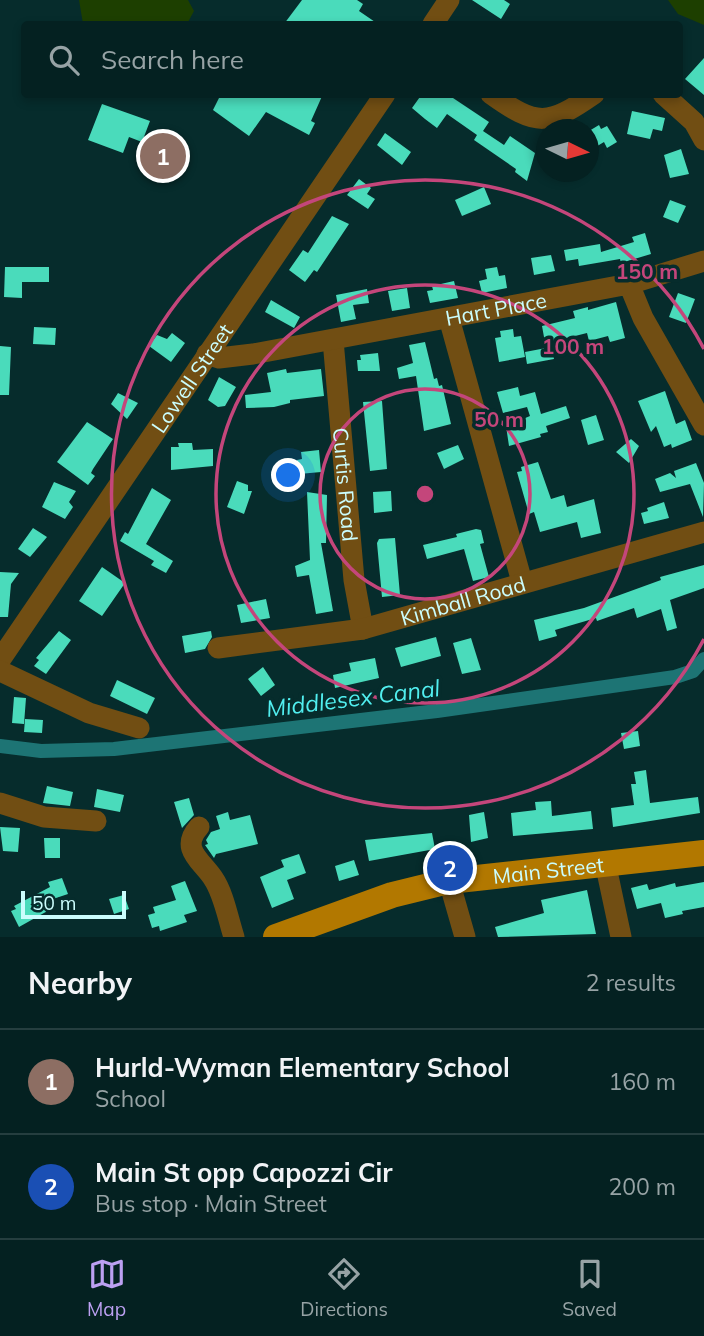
<!DOCTYPE html>
<meta charset="utf-8">
<style>
body{margin:0;font-family:Mulish,sans-serif;background:#122e2e;color:#f1f3f6}
.compass{position:absolute;left:536px;top:119px;width:63px;height:63px;border-radius:50%;background:#042121;box-shadow:0 4px 10px #0003;rotate:95deg}
.scale{position:absolute;left:21px;bottom:18px;width:105px;box-sizing:border-box;padding-left:7px;border:4px solid #cbfdfd;border-top:0;font-size:19px;line-height:24px;white-space:nowrap;color:#cbfdfd;-webkit-text-stroke:5px #062c2c;paint-order:stroke}
.you{position:absolute;left:289px;top:476px;width:24px;height:24px;margin:-18px;border:5px solid #fff;border-radius:50%;background:#1a73e8;box-shadow:0 0 0 10px #1a73e833}
.badge{display:grid;place-items:center;width:46px;height:46px;border-radius:50%;background:#bca0f2;color:#fff;font-size:23px;font-weight:700}
.pin{position:absolute;translate:-50% -50%;border:4px solid #fff;box-shadow:0 2px 7px #0006}
.list{margin:0;padding:0;list-style:none}
h2{display:flex;justify-content:space-between;align-items:center;height:91px;margin:0;padding:0 28px;font-size:30px}
h2 small{font-size:23px;font-weight:400;color:#97a3a5}
.list li{display:grid;grid-template-columns:46px 1fr auto;gap:21px;align-items:center;box-sizing:border-box;height:105px;padding:0 28px;border-top:2px solid #253e3f}
.list b{display:block;font-size:26px;white-space:nowrap}
.list p{margin:0;font-size:23px;white-space:nowrap;color:#97a3a5}
.list em{font-size:23px;font-style:normal;color:#97a3a5}
.icon{flex:none;width:38px;height:38px;fill:none;stroke:currentColor;stroke-width:2;stroke-linecap:round;stroke-linejoin:round}
.map{position:relative;flex:none;width:704px;height:937px;overflow:hidden}
.search{position:absolute;background:#042121;box-shadow:0 4px 10px #0003;left:21px;right:21px;top:21px;height:77px;display:flex;align-items:center;gap:18px;box-sizing:border-box;padding:0 24px;border-radius:7px;color:#97a3a5;font-size:26px}
.sheet{height:301px;background:#042121}
nav{display:flex;justify-content:space-around;align-items:center;box-sizing:border-box;height:98px;border-top:2px solid #253e3f;background:#042121;font-size:19px;color:#97a3a5}
nav a{display:grid;justify-items:center;gap:4px}
nav .on{color:#bca0f2}
.map>svg:first-child{display:block}
.green{fill:#1d3f00}
.lines{fill:none;stroke-linecap:round;stroke-linejoin:round}
.canal{stroke:#1d7474;stroke-width:14}
.building{fill:#4adbbb}
.minor{stroke:#714e13;stroke-width:21}
.major{stroke:#b27800;stroke-width:26}
.ring{fill:none;stroke:#c4467b;stroke-width:3.5}
.labels{text-anchor:middle;dominant-baseline:central;stroke-width:7;stroke-linejoin:round;paint-order:stroke}
.street-label{font-size:21px;fill:#cbfdfd;stroke:#062c2c}
.water-label{font-size:23px;font-style:italic;fill:#51eeef;stroke:#062c2c}
.centre{fill:#c4467b;stroke:#062c2c;stroke-width:3.5}
.ring-label{font-size:21px;text-anchor:middle;font-weight:bold;fill:#c4467b;stroke:#062c2c;stroke-width:7;stroke-linejoin:round;paint-order:stroke}
</style>
<div class="map">
<svg width="704" height="937" viewBox="0 0 704 937">
<rect width="100%" height="100%" fill="#062c2c"/>
<path class="green" d="M79 0H188L194 11 187 24H83Z
M668 0H704V25L678 14Z"/>
<g class="lines">
<path class="canal" d="M0 746 41 751 114 749 437 711 675 677 693 671 704 659"/>
</g>
<path class="building" d="M302 0H357L363 4 359 11 378 24H284Z
M472 0H504L510 4 501 19Z
M704 58V95L685 79Z
M221 94H323L311 121 315 123 309 135 266 112 249 136 213 110Z
M422 94H447L489 122 483 131 504 145 510 136 535 153 527 181 515 172 516 169 474 140 477 135 447 114 437 128 425 119 412 108Z
M102 104 150 121 142 142 129 137 123 153 88 140Z
M632 111 665 118 662 131 653 129 650 139 627 134Z
M599 125 601 129 607 126 617 142 607 148 604 142 589 151V131Z
M385 133 411 152 402 165 377 145Z
M681 149 689 174 670 178 664 155Z
M359 179 371 188 367 194 375 199 368 209 347 195Z
M484 187 491 204 462 216 455 200Z
M670 200 686 206 678 223 663 217Z
M332 216 349 224 317 272 314 270 305 282 289 270 303 250 308 253Z
M645 233 651 254 621 263 620 259 579 266 578 259 566 261 564 250 600 244 601 252 634 242 632 237Z
M551 255 555 271 534 275 531 258Z
M5 267H49V282H22V298L4 297Z
M497 267 499 276 505 275 507 288 482 293 479 281 487 279 485 269Z
M454 281 458 298 430 303 427 291 433 290 432 286Z
M407 288 410 308 392 311 388 291Z
M367 289 369 303 353 305 356 319 341 322 336 295Z
M678 293 695 299 686 323 669 317Z
M271 300 300 317 294 328 265 312Z
M616 302 625 338 610 342 608 336 589 341 587 333 567 338 568 351 553 354 554 359 527 364 525 352 546 348 542 326 575 318 573 311 588 307V310Z
M34 327 56 328 55 345 33 344Z
M513 329 514 337 521 336 525 357 499 362 495 338 501 337 500 331Z
M172 333 185 343 171 362 149 346 157 335 167 339Z
M425 342 434 379 437 378 439 386 442 385 451 424 424 431 416 376 399 379 397 368 413 363 409 345Z
M0 346 11 347 9 395H0Z
M378 353 380 371H358L357 360H361L360 355Z
M286 369 287 373 321 369 324 396 290 400V403L274 407 246 408 245 395 271 392 267 373Z
M219 377 236 387 225 406 218 407 208 400Z
M518 387 520 396 535 392 541 414 566 406 570 418 546 426 548 432 540 434 541 437 509 446 506 426 530 416 527 407 503 413 497 392Z
M665 391 676 424 685 420 692 440 672 448 671 444 664 447 656 426 651 432 638 401Z
M118 393 138 403 127 419 111 404Z
M382 401 387 469 370 471 363 402Z
M596 415 604 440 588 445 581 420Z
M87 422 113 439 93 469 91 473 95 476 88 485 57 462Z
M631 439 639 446 629 463 616 452Z
M178 443H192L193 450 213 449V466L171 470V447H179Z
M458 445 464 459 444 469 437 453Z
M319 450 321 472 299 474 297 460 302 459 301 452Z
M538 462 551 499 564 495 567 507 594 499 601 533 581 538 577 522 540 532 534 512 529 514 517 472 522 471 521 467Z
M696 463 704 483 703 517 690 484 660 492 655 479 670 473 676 478 674 471Z
M237 481 248 485V491H252L244 514 227 507Z
M54 482 76 491 69 502 73 507 65 519 42 507Z
M152 488 171 500 146 544 173 561 166 573 151 565 154 561 120 541 125 532 128 534Z
M391 491 392 511 374 513 373 492Z
M307 492 327 495 326 543H321L333 611 316 614 309 575 297 577 295 566 310 560Z
M664 502 669 518 644 524 641 513 648 511 647 508Z
M33 528 47 537 30 557 18 549Z
M476 529 481 530 484 543 480 544 489 577 473 581 464 549 427 559 423 545 457 537 456 534Z
M395 538 400 595 382 597 377 543 379 539Z
M704 565V588L670 600 677 628 667 631 661 609 637 618 634 608 597 621 596 618 555 630 557 636 539 641 534 620 584 608 661 580 660 577Z
M102 567 125 583 102 616 79 601Z
M0 572 19 573 11 584 8 617H0Z
M266 599 270 618 241 623 237 605Z
M59 631 71 640 46 674 34 666 39 660 36 658Z
M211 631 212 637 205 649 185 653 182 636Z
M436 637 441 656 401 667 395 648Z
M471 638 481 670 462 674 453 643Z
M375 658 379 678 335 688 333 675 351 671 349 663Z
M263 667 275 685 261 696 248 679Z
M117 680 155 698 147 714 110 696Z
M14 697 26 698 24 724 12 723Z
M25 719 43 720 42 733 24 732Z
M638 731 640 746 624 749 621 733Z
M646 770 650 803 698 797 700 813 613 827 611 808 634 805 631 784H636L634 772Z
M47 786 73 792 70 806 43 803Z
M97 789 124 795 120 812 94 807Z
M189 798 194 815 182 828 174 802Z
M551 801 552 816 591 811 593 829 513 836 511 813 536 810 535 802Z
M228 812 230 820 250 815 258 844 216 854 214 858 205 845 208 844 206 840 211 832 220 829 216 816Z
M484 812 488 838 471 842 469 815Z
M0 827 20 828 18 852 3 851Z
M432 833 435 849 369 861 365 840Z
M44 838H60V858H45Z
M299 854 306 873 287 880 294 899 272 908 260 877 284 867 281 860Z
M354 860 359 875 339 881 335 866Z
M62 878 68 894 47 901 51 909 19 927 11 911 16 909 14 906 50 887 48 882Z
M185 881 197 911 184 915 187 922 160 931 159 926 152 928 148 915 155 913 153 907 176 900 171 886Z
M704 882V907L682 911 683 914 665 918 661 903 637 909 631 888 647 884 649 890 675 883 676 887Z
M587 890 596 934 498 937 495 927 544 913 541 900Z
M124 895 129 909 114 914 109 899Z"/>
<g class="lines">
<g class="minor">
<path d="M433 24 449 0"/>
<path d="M491 94C537 127 548 126 594 94"/>
<path d="M663 94 694 122 704 140"/>
<path d="M629 284 704 261"/>
<path d="M449 318 522 582"/>
<path id="s1" d="M333 340 354 580 363 629"/>
<path id="s2" d="M207 354 219 358 253 354 629 284 643 318 704 425"/>
<path id="s3" d="M218 648 363 629 704 532"/>
<path id="s4" d="M0 660 385 94"/>
<path d="M0 671 89 713 139 728"/>
<path d="M0 803 44 817 96 821"/>
<path d="M199 827C179 849 202 861 213 878 224 894 228 919 234 937"/>
<path d="M605 862 621 937"/>
<path d="M449 881 465 937"/>
</g>
<path class="major" id="s5" d="M276 937 392 895 449 881 704 853"/>
</g>
<g class="ring">
<circle cx="425" cy="494" r="105"/>
<circle cx="425" cy="494" r="209"/>
<path d="M704 639A314 314 0 1 1 704 349"/>
</g>
<g class="labels">
<g class="street-label">
<text stroke="none"><textPath href="#s2" startOffset="294">Hart Place</textPath></text>
<text stroke="none"><textPath href="#s4" startOffset="341">Lowell Street</textPath></text>
<text stroke="none"><textPath href="#s1" startOffset="145">Curtis Road</textPath></text>
<text stroke="none"><textPath href="#s3" startOffset="250">Kimball Road</textPath></text>
<text stroke="none"><textPath href="#s5" startOffset="282">Main Street</textPath></text>
</g>
<g class="water-label">
<text transform="translate(353 698) rotate(-7)">Middlesex Canal</text>
</g>
</g>
<circle cx="425" cy="494" r="10" class="centre"/>
<g class="ring-label">
<text x="647" y="279">150 m</text>
<text x="573" y="354">100 m</text>
<text x="499" y="427">50 m</text>
</g>
</svg>
<svg class="compass" viewBox="-18 -18 36 36"><path d="M0-13l5 13h-10z" fill="#e53935"/><path d="M0 13l5-13h-10z" fill="#97a3a5"/></svg>
<div class="scale">50 m</div>
<div class="you"></div>
<div class="pin badge" style="left:163px;top:156px;background:#8d6e63">1</div>
<div class="pin badge" style="left:450px;top:868px;background:#1a4fb4">2</div>
<div class="search"><svg class="icon" aria-label="search" viewBox="0 0 24 24"><circle cx="10" cy="10" r="6"/><path d="M15 15l6 6"/></svg>Search here</div>
</div>
<section class="sheet">
<h2>Nearby<small>2 results</small></h2>
<ul class="list">
<li><span class="badge" style="background:#8d6e63">1</span><div><b>Hurld-Wyman Elementary School</b><p>School</p></div><em>160 m</em></li>
<li><span class="badge" style="background:#1a4fb4">2</span><div><b>Main St opp Capozzi Cir</b><p>Bus stop · Main Street</p></div><em>200 m</em></li>
</ul>
</section>
<nav>
<a class="on"><svg class="icon" aria-label="map" viewBox="0 0 24 24"><path d="M3 6l6-2 6 2 6-2v14l-6 2-6-2-6 2zM9 4v14M15 6v14"/></svg>Map</a>
<a><svg class="icon" aria-label="directions" viewBox="0 0 24 24"><path d="M12 3l9 9-9 9-9-9zM9 14v-3h6M13 9l2 2-2 2"/></svg>Directions</a>
<a><svg class="icon" aria-label="saved" viewBox="0 0 24 24"><path d="M7 4h10v16l-5-4-5 4z"/></svg>Saved</a>
</nav>
